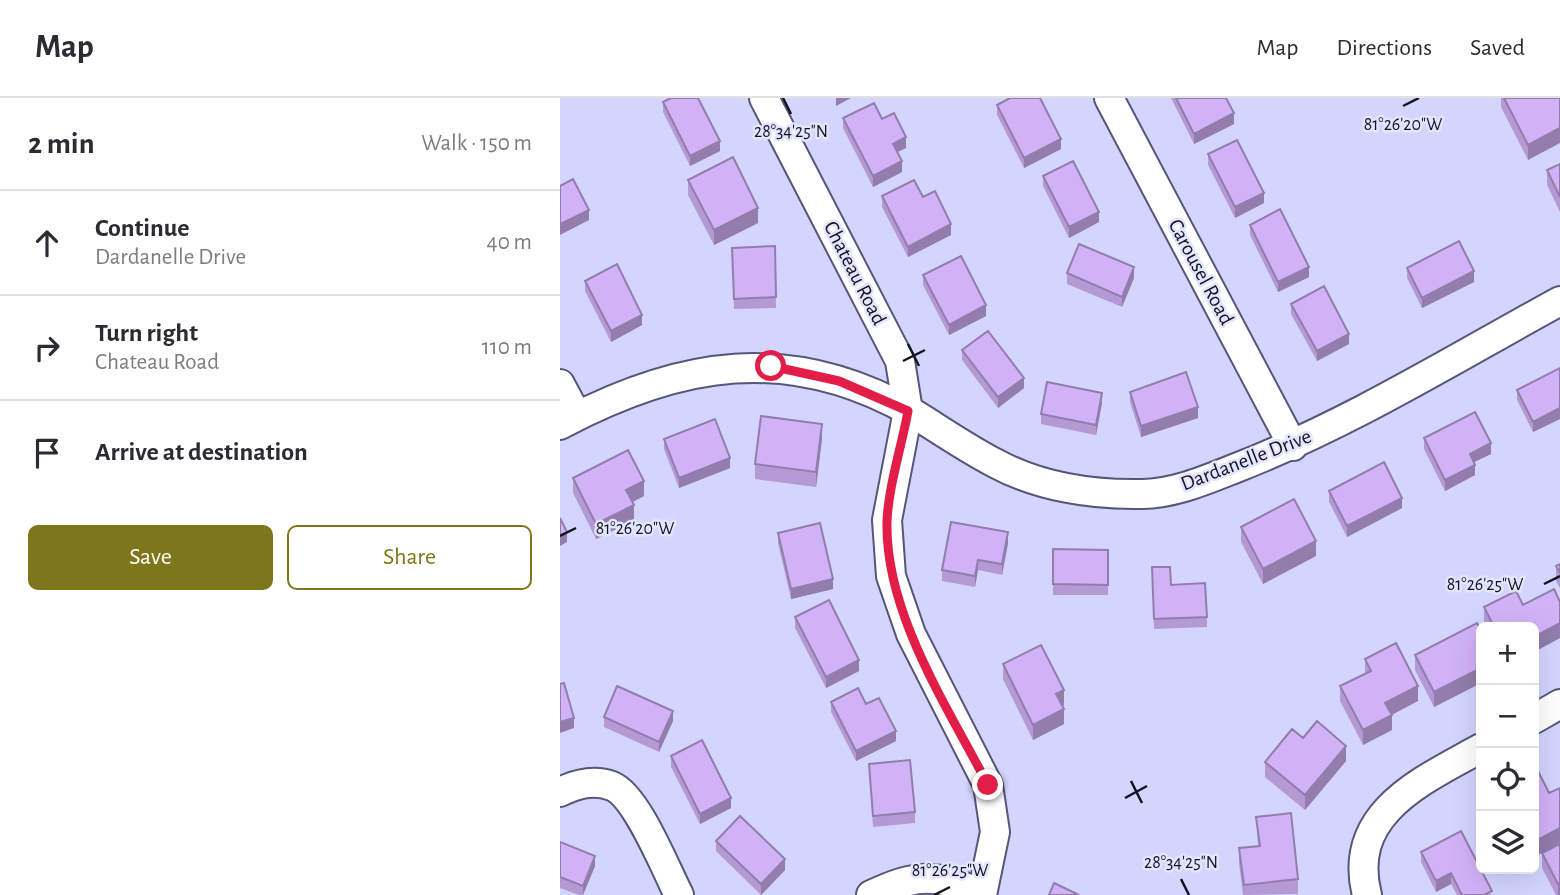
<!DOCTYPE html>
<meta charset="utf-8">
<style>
body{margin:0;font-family:"Alegreya Sans",sans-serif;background:#f2f2f3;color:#2b2b33}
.controls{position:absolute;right:21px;bottom:21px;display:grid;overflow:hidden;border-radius:10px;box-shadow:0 7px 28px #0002}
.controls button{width:63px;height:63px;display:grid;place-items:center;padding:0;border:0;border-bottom:2px solid #e1e1e2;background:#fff;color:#2b2b33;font:35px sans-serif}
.stop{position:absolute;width:21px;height:21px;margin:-16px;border:5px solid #e11d48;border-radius:50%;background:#fff}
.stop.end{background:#e11d48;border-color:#fff;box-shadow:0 2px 7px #0008}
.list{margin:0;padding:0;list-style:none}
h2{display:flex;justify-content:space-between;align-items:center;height:91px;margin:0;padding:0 28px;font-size:30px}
h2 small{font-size:23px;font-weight:400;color:#7c7c81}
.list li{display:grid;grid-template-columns:46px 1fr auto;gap:21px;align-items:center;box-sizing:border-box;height:105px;padding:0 28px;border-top:2px solid #e1e1e2}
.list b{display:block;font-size:26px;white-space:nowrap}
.list p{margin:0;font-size:23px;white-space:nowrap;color:#7c7c81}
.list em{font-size:23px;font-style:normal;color:#7c7c81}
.actions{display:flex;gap:14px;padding:21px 28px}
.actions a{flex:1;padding:16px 0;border:2px solid #7d761a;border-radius:10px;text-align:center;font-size:24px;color:#7d761a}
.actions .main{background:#7d761a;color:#fff}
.icon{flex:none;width:38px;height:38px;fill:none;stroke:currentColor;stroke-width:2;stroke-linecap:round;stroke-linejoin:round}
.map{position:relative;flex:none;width:1000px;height:797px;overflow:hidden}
header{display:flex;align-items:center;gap:42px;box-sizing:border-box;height:98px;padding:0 35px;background:#fff;border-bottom:2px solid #e1e1e2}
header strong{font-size:33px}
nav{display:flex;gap:38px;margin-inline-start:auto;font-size:24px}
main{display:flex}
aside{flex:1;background:#fff}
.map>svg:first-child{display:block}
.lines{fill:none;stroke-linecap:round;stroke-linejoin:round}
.minor-casing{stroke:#565679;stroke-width:32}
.minor{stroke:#fff;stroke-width:28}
.wall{fill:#b499d4}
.shaded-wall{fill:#927dad}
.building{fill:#d1b2f7;stroke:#927dad;stroke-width:2}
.route{stroke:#e11d48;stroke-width:9}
.ticks{fill:none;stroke:#131321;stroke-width:2.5}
.labels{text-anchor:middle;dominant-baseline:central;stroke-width:5;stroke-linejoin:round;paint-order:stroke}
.street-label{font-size:21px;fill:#131321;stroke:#e3e4fd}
.ticks-label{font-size:18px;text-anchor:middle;fill:#131321;stroke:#e3e4fd;stroke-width:5;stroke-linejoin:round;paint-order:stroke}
</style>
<header>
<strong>Map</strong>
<nav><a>Map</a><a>Directions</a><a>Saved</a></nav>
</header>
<main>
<aside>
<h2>2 min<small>Walk · 150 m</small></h2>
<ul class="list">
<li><svg class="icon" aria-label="ahead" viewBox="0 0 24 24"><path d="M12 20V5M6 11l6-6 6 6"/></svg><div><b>Continue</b><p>Dardanelle Drive</p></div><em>40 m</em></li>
<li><svg class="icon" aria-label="right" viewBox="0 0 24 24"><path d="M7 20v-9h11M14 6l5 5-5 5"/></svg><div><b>Turn right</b><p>Chateau Road</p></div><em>110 m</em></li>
<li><svg class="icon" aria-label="arrive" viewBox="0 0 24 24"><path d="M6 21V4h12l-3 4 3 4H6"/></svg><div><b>Arrive at destination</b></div></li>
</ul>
<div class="actions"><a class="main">Save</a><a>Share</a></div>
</aside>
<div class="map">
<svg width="1000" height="797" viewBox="0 0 1000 797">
<rect width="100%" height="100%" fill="#d4d5ff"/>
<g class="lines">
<defs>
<path id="minor" d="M204 0 340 263 348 313 327 422 331 478 351 536 428 687 435 734 422 797
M549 0 733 348
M0 286 17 318
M0 327C120 263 229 245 351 314 379 331 406 350 435 365 479 389 533 397 582 396 614 396 648 381 676 370 789 326 894 261 1000 203
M974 621 1000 606
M0 694C16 686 33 681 52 688 77 698 106 772 119 797
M311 797C358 775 375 776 422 796
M807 797C786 715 862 683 921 650"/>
</defs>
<use href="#minor" class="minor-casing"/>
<use href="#minor" class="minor"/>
</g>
<path class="wall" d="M611 0H666L674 26 634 46Z
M941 0H1000L968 62 941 9Z
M103 4 160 53 130 68 103 14Z
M437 7 501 51 464 70 437 17Z
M283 20 322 21 346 50 337 54 342 74 313 89 283 30Z
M648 56 704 105 675 120 648 67Z
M1000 66V114L987 87V72Z
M483 78 539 124 509 140 483 88Z
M128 82 198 125 154 147 128 97Z
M322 98 363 99 391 137 348 159 322 109Z
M690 127 749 179 718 194 690 137Z
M215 148 216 210 174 211 172 150Z
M847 170 914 184 862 210 847 180Z
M507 175 574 180 562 209 507 186Z
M363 177 426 218 389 237 363 187Z
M25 183 82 227 51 244 25 193Z
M731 206 789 246 757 263 731 216Z
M402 252 464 290 438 310 402 262Z
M1000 270V321L973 334 957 302V292Z
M570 294 638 320 581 339 570 304Z
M542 305 536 337 481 326V316Z
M864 340 931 356 914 364 915 377 885 393 864 351Z
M104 341 170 370 119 390 104 351Z
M262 341 256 389 195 381V366Z
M13 380 84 398 73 404 74 422 36 441 13 395Z
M769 393 842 410 787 439 769 404Z
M681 429 756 458 703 486 681 444Z
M218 435 273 491 231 501 218 445Z
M448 445 442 477 418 472 415 489 382 483V472Z
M493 451 548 452V497H493Z
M1000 466V490L996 483V468Z
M592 469 647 519V529L594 531Z
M1000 504V540L974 554V529H926L924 524V509Z
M235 519 299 573 266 590 235 530Z
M921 533V585L874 609 855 572V557Z
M805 561 858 603 832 617V632L803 647 780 603V588L805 576Z
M443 566 504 607 502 608 504 626 473 642 443 581Z
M271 604 336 643 296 663 271 614Z
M44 619 113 623 99 654 44 629Z
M111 658 171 710 140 726 111 669Z
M786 663 745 712 705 679V664Z
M309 666 355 714V725L313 729Z
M696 719 738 781V796L683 797 679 765V750L698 749Z
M156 743 225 772 201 797 156 753Z
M0 744 35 768 23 797H19L0 790Z
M1000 746V797H996L982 770V755Z
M861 754 932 797H897L891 786 876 794 861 764Z"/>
<path class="shaded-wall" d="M276 0H291L276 8Z
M674 15V26L634 46V36Z
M1000 30V45L968 62V47Z
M346 39V50L333 56V46Z
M501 41V51L464 70V60Z
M160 43V53L130 68V58Z
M342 63V74L313 89V78Z
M704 95V105L675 120V109Z
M198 110V125L154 147V132Z
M29 112V122L0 137V126Z
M539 114V124L509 140V129Z
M391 126V137L348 159V149Z
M574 169V180L562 209V199Z
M749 169V179L718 194V184Z
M914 173V184L862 210V200Z
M426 207V218L389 237V227Z
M82 217V227L51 244V233Z
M789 236V246L757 263V253Z
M464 280V290L438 310V299Z
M542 295V305L536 337V327Z
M638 309V320L581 339V328Z
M1000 310V321L973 334V324Z
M262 326V341L256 389V374Z
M931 345V356L910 366V356Z
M170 360V370L119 390V380Z
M915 367V377L885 393V382Z
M84 383V398L66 407V392Z
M842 400V410L787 439V428Z
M74 407V422L36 441V426Z
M7 434V444L0 448V438Z
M448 434V445L442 477V466Z
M756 443V458L703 486V471Z
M418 462V472L415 489V478Z
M273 481V491L231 501V491Z
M1000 525V540L974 554V539Z
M299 562V573L266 590V579Z
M921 570V585L874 609V594Z
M858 588V603L825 620V605Z
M504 592V607L496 611V596Z
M504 611V626L473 642V627Z
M113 613V623L99 654V644Z
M832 617V632L803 647V632Z
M14 620V630L0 635V624Z
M336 633V643L296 663V653Z
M786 648V663L745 712V697Z
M171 700V710L140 726V716Z
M1000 730V745L974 759V744Z
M35 758V768L23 797V788Z
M225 761V772L201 797V786Z
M891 775V786L876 794V783Z
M1000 785V797H998V786Z"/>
<path class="building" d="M111 0H138L160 43 130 58 103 4Z
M450 0H480L501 41 464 60 437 7Z
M616 0H666L674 15 634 36Z
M944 0H1000V30L968 47Z
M314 5 322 21 334 15 346 39 333 46 342 63 313 78 283 20Z
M677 42 704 95 675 109 648 56Z
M173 59 198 110 154 132 128 82Z
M513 63 539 114 509 129 483 78Z
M1000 66V99L987 72Z
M13 81 29 112 0 126V88Z
M354 82 363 99 375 93 391 126 348 149 322 98Z
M720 111 749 169 718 184 690 127Z
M899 143 914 173 862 200 847 170Z
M519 146 574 169 562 199 507 175Z
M215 148 216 199 174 201 172 150Z
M401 158 426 207 389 227 363 177Z
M57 166 82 217 51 233 25 183Z
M764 188 789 236 757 253 731 206Z
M428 233 464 280 438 299 402 252Z
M1000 270V310L973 324 957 292Z
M626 274 638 309 581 328 570 294Z
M487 284 542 295 536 327 481 316Z
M915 314 931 345 910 356 915 367 885 382 864 340Z
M201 318 262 326 256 374 195 366Z
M155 321 170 360 119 380 104 341Z
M68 352 84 383 66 392 74 407 36 426 13 380Z
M824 364 842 400 787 428 769 393Z
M734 401 756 443 703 471 681 429Z
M0 420 7 434 0 438Z
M391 424 448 434 442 466 418 462 415 478 382 472Z
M260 425 273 481 231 491 218 435Z
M493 451 548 452V487L493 486Z
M1000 466V475L996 468Z
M592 469H610L611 487 645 485 647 519 594 521Z
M994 491 1000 504V525L974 539V529H934L924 509 956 493 963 507Z
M269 502 299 562 266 579 235 519Z
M917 525 921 533V570L874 594 855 557Z
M836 545 858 588 825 605 832 617 803 632 780 588 811 573 805 561Z
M481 547 504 592 496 596 504 611 473 627 443 566Z
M4 585 14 620 0 624V586Z
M57 588 113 613 99 644 44 619Z
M298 590 306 606 319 600 336 633 296 653 271 604Z
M757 623 786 648 745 697 705 664 732 631 743 640Z
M142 642 171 700 140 716 111 658Z
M350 662 355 714 313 718 309 666Z
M974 665 989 695 1000 690V730L974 744Z
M731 715 738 781 684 787 679 750 700 748 696 719Z
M180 718 225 761 201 786 156 743Z
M901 733 932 793 924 797H902L891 775 876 783 861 754Z
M0 744 35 758 23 788 0 779Z
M1000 746V785L998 786 982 755Z
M494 785 519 797H489Z"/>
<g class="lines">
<path class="route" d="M211 268 279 283 348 313C342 347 328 390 327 424 325 515 387 608 428 687"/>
</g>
<path class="ticks" d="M223 0 231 16M843 8 859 0M348 246 359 268M343 263 365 252M0 438 16 430M984 486 1000 478M571 683 582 705M565 700 587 688M621 781 629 797M374 797 390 789"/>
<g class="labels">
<g class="street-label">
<text transform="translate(641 174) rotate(62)">Carousel Road</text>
<text transform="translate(295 175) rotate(63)">Chateau Road</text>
<text transform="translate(686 362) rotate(-21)">Dardanelle Drive</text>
</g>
</g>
<g class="ticks-label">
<text x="843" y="32">81°26'20"W</text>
<text x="231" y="39">28°34'25"N</text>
<text x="75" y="436">81°26'20"W</text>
<text x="925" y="492">81°26'25"W</text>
<text x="621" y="770">28°34'25"N</text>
<text x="390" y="778">81°26'25"W</text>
</g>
</svg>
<div class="controls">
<button>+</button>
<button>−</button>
<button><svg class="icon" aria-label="locate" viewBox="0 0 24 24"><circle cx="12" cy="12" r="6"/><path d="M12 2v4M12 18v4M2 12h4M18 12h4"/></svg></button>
<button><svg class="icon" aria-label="layers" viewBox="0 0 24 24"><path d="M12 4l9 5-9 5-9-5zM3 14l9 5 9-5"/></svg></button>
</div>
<div class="stop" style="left:211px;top:268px"></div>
<div class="stop end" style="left:428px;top:687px"></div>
</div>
</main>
